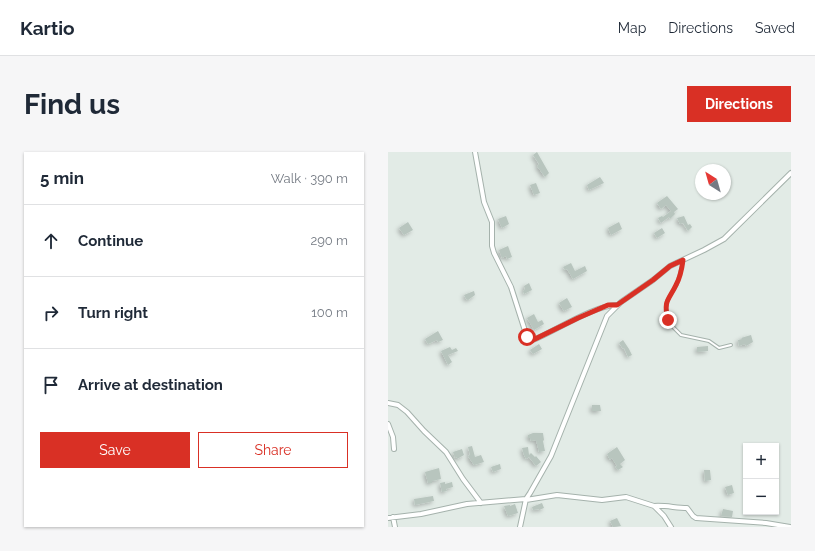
<!DOCTYPE html>
<meta charset="utf-8">
<style>
body{margin:0;font-family:Raleway,sans-serif;background:#f6f6f7;color:#1f2937}
.controls{position:absolute;right:12px;bottom:12px;display:grid;overflow:hidden;border-radius:0px;box-shadow:0 1px 3px #0004}
.controls button{width:36px;height:36px;display:grid;place-items:center;padding:0;border:0;border-bottom:1px solid #e0e1e3;background:#fff;color:#1f2937;font:20px sans-serif}
.compass{position:absolute;left:307px;top:12px;width:36px;height:36px;border-radius:50%;background:#fff;box-shadow:0 1px 3px #0004;rotate:323deg}
.stop{position:absolute;width:12px;height:12px;margin:-9px;border:3px solid #d93025;border-radius:50%;background:#fff}
.stop.end{background:#d93025;border-color:#fff;box-shadow:0 1px 4px #0008}
.list{margin:0;padding:0;list-style:none}
h2{display:flex;justify-content:space-between;align-items:center;height:52px;margin:0;padding:0 16px;font-size:17px}
h2 small{font-size:13px;font-weight:400;color:#747a83}
.list li{display:grid;grid-template-columns:26px 1fr auto;gap:12px;align-items:center;box-sizing:border-box;height:72px;padding:0 16px;border-top:1px solid #e0e1e3}
.list b{display:block;font-size:15px;white-space:nowrap}
.list em{font-size:13px;font-style:normal;color:#747a83}
.actions{display:flex;gap:8px;padding:12px 16px}
.actions a{flex:1;padding:9px 0;border:1px solid #d93025;border-radius:0px;text-align:center;font-size:14px;color:#d93025}
.actions .main{background:#d93025;color:#fff}
.icon{flex:none;width:22px;height:22px;fill:none;stroke:currentColor;stroke-width:2;stroke-linecap:round;stroke-linejoin:round}
.map{position:relative;flex:none;width:403px;height:375px;overflow:hidden;border-radius:0px}
header{display:flex;align-items:center;gap:24px;box-sizing:border-box;height:56px;padding:0 20px;background:#fff;border-bottom:1px solid #e0e1e3}
header strong{font-size:19px}
nav{display:flex;gap:22px;margin-inline-start:auto;font-size:14px}
.intro{display:flex;align-items:center;justify-content:space-between;box-sizing:border-box;height:96px;padding:0 24px}
h1{margin:0;font-size:28px}
.button{padding:10px 18px;border-radius:0px;background:#d93025;color:#fff;font-size:14px;font-weight:700}
main{display:flex;gap:24px;padding:0 24px}
aside{flex:1;background:#fff;border-radius:0px;box-shadow:0 1px 3px #0004}
.map>svg:first-child{display:block}
.building{fill:#b8c5be;filter:url(#shadow)}
.lines{fill:none;stroke-linecap:round;stroke-linejoin:round}
.service-casing{stroke:#a5b2ac;stroke-width:4}
.minor-casing{stroke:#a5b2ac;stroke-width:6}
.service{stroke:#fff;stroke-width:2}
.minor{stroke:#fff;stroke-width:4}
.route{stroke:#d93025;stroke-width:5}
</style>
<header>
<strong>Kartio</strong>
<nav><a>Map</a><a>Directions</a><a>Saved</a></nav>
</header>
<div class="intro"><h1>Find us</h1><a class="button">Directions</a></div>
<main>
<aside>
<h2>5 min<small>Walk · 390 m</small></h2>
<ul class="list">
<li><svg class="icon" aria-label="ahead" viewBox="0 0 24 24"><path d="M12 20V5M6 11l6-6 6 6"/></svg><div><b>Continue</b></div><em>290 m</em></li>
<li><svg class="icon" aria-label="right" viewBox="0 0 24 24"><path d="M7 20v-9h11M14 6l5 5-5 5"/></svg><div><b>Turn right</b></div><em>100 m</em></li>
<li><svg class="icon" aria-label="arrive" viewBox="0 0 24 24"><path d="M6 21V4h12l-3 4 3 4H6"/></svg><div><b>Arrive at destination</b></div></li>
</ul>
<div class="actions"><a class="main">Save</a><a>Share</a></div>
</aside>
<div class="map">
<svg width="403" height="375" viewBox="0 0 403 375">
<defs>
<filter id="shadow"><feDropShadow dx="-2" dy="2" stdDeviation="2" flood-color="#0004"/></filter>
</defs>
<rect width="100%" height="100%" fill="#e2ebe6"/>
<path class="building" d="M149 0 161 21 157 25 149 14 151 12 145 3Z
M212 25 216 31 201 38 199 33Z
M148 31 152 41 146 43 142 33Z
M279 44 290 57 286 60 287 62 282 67 281 65 273 71 270 66 274 64 275 65 283 59 278 53 273 57 269 51Z
M118 64 121 72 114 76 110 67Z
M296 64 300 73 302 72 304 75 300 79 295 71 292 72 289 66Z
M20 70 25 78 16 83 11 76Z
M231 70 234 77 223 83 220 76Z
M274 76 277 81 269 86 266 81Z
M120 94 124 105 119 107 118 104 114 106 111 98Z
M183 111 187 119 197 114 199 119 185 127 179 117 177 118 175 115Z
M141 131 144 138 136 142 135 139 137 137 136 134Z
M86 139 87 143 80 148 78 147 76 143Z
M179 146 184 155 176 159 171 151Z
M146 162 150 170 154 168 156 172 146 178 139 166Z
M50 179 55 188 50 190 49 188 40 192 37 187Z
M363 183 365 190 358 194 357 192 351 194 350 188 354 187 353 186Z
M235 188 241 197 244 203 240 205 236 196 235 197 231 191Z
M151 192 154 197 145 202 142 198Z
M320 194V199L309 200V195Z
M62 195 64 198 68 196 70 199 60 203 64 210 60 213 53 199Z
M204 253H212L213 259H204Z
M145 281H155L156 288 155 289 157 299 151 300 148 288 143 289 142 286H140V283Z
M84 294 87 305 93 303 96 310 86 313 80 304 82 303 80 295Z
M140 295 141 303 143 301 147 305 148 304 153 310 148 314 141 305 138 307 136 303 134 296Z
M229 295 237 308 232 312 235 315 230 318 227 315 229 314 224 306 222 308 219 302Z
M74 297 76 303 69 307V305L67 306 65 300Z
M112 312 113 317 105 320 103 315Z
M51 316 53 327 44 329V331H40L37 320Z
M316 318H322L323 328 317 329Z
M57 330V332L64 330 65 335 58 337 59 339 54 340 52 331Z
M344 333 346 341 340 343 337 335Z
M45 344 46 349 27 353 26 347Z
M154 351 156 356 151 358V357L145 358 144 355Z
M127 352 130 361 120 364 116 354 122 353V354Z
M335 357 345 359 344 365 333 364Z
M229 366 233 374 225 375 222 369Z"/>
<g class="lines">
<defs>
<path id="service" d="M295 110 289 132 279 149 278 156 280 168 281 171 293 183 321 189 331 196 343 193"/>
<path id="minor" d="M87 0 96 50 104 70V94L106 101 123 135 139 185 145 188C165 180 209 152 229 153
M0 251 10 253 19 260 36 279 58 300 75 327 93 351
M0 272 5 285 6 297
M138 348 169 343 214 348 238 345 266 354 276 364 283 375
M266 354C277 353 288 356 299 356L305 364 308 366 378 371 402 375
M5 365 7 375
M0 366 33 362 79 352 138 347 142 341 163 304 219 164 233 150 265 128 282 114 316 98 336 87 403 21
M132 375 138 347"/>
</defs>
<use href="#service" class="service-casing"/>
<use href="#minor" class="minor-casing"/>
<use href="#service" class="service"/>
<use href="#minor" class="minor"/>
</g>
<g class="lines">
<path class="route" d="M139 185 145 188 190 166 220 153H229L265 128 282 114 295 108C294 116 292 126 288 133 281 148 275 148 280 168"/>
</g>
</svg>
<div class="controls">
<button>+</button>
<button>−</button>
</div>
<svg class="compass" viewBox="-18 -18 36 36"><path d="M0-13l5 13h-10z" fill="#e53935"/><path d="M0 13l5-13h-10z" fill="#747a83"/></svg>
<div class="stop" style="left:139px;top:185px"></div>
<div class="stop end" style="left:280px;top:168px"></div>
</div>
</main>
